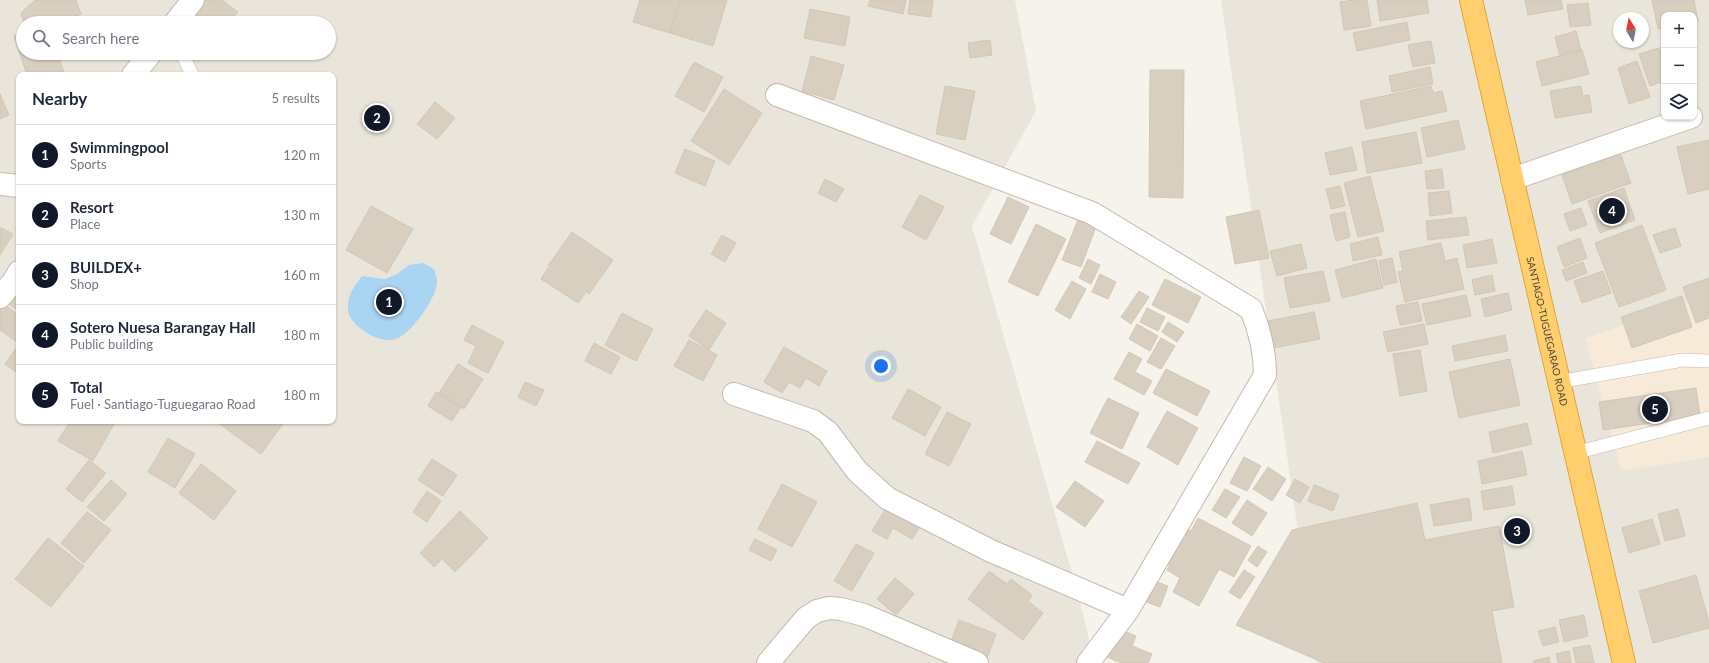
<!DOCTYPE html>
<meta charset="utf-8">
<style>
body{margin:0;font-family:Lato,sans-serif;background:#f6f6f7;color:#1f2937}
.controls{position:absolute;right:12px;top:12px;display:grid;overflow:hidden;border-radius:8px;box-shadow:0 1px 3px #0004}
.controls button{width:36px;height:36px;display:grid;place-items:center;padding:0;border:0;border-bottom:1px solid #e0e1e3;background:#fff;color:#1f2937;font:20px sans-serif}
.compass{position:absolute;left:1613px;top:12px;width:36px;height:36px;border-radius:50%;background:#fff;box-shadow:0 1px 3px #0004;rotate:350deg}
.you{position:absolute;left:881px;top:366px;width:14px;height:14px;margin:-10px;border:3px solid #fff;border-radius:50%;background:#1a73e8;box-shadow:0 0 0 6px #1a73e833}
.badge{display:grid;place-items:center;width:26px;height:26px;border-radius:50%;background:#111827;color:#fff;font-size:13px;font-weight:700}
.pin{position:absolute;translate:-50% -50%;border:2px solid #fff;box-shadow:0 1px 4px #0006}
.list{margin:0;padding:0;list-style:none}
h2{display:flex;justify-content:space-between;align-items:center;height:52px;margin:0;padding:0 16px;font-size:17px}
h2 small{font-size:13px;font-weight:400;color:#747a83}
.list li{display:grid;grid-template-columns:26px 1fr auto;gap:12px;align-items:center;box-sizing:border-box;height:60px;padding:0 16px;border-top:1px solid #e0e1e3}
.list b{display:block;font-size:15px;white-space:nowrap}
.list p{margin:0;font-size:13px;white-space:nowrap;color:#747a83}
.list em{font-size:13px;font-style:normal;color:#747a83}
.icon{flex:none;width:22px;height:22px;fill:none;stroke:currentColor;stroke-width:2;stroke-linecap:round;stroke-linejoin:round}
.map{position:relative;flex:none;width:1709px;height:663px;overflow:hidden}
.search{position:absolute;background:#fff;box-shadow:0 1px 3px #0004;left:16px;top:16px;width:320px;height:44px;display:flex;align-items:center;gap:10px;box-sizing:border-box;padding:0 14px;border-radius:22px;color:#747a83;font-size:15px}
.panel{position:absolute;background:#fff;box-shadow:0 1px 3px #0004;left:16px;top:72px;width:320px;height:352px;border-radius:8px}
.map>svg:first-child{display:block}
.residential{fill:#eae5da;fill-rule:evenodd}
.commercial{fill:#f7ead8}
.water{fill:#a9d4f2}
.building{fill:#d8cfc1;stroke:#d3c7b4}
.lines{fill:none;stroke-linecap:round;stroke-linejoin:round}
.lane-casing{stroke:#c2bbae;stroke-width:14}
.street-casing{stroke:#c2bbae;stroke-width:24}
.highway-casing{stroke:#e0a43c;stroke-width:24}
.lane{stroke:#fff;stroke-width:13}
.street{stroke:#fff;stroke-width:22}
.highway{stroke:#ffcf6e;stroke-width:22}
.labels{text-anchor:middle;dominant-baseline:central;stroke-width:3;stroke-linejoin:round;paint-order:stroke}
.street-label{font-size:10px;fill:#4b4439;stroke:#fff}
</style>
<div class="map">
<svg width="1709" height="663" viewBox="0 0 1709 663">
<rect width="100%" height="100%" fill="#f6f3ec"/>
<path class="residential" d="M0 0H1015L1036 111 972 226 1078 594 1095 663H0ZM23 23H329V53H23ZM19 75H333V421H19Z
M1221 0H1709V663H1317ZM1664 15H1694V117H1664ZM1619 18H1643V42H1619Z"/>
<path class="commercial" d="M1709 297V457L1621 471 1585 338Z"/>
<path class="water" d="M423 263 434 269C435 273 437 278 437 281 438 296 412 332 398 338 382 346 349 327 348 309 347 294 354 288 362 276L385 279 397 274 409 265Z"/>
<path class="building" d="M35 0H76L81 14 57 23H51L48 15 30 23H24L21 13Z
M203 0H222L238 12 227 23H185Z
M640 0H680L670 33 633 22Z
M680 0H727L713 46 670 33Z
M870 0H906L903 14 868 6Z
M910 0H933L931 17 908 14Z
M1355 0H1367L1371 26 1344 30 1340 2Z
M1377 0H1427L1429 13 1380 21Z
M1525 0H1561L1563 9 1528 15Z
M1652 0H1694L1698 21 1694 22V15H1664V28L1658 29Z
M1588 3 1591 25 1570 27 1567 5Z
M810 9 850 17 845 46 804 38Z
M1407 22 1410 40 1357 51 1353 33Z
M1576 31 1581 50 1560 55 1555 37Z
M23 33V53H57L65 75H27L14 36Z
M990 40 992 55 970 58 968 43Z
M1431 41 1435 63 1413 67 1408 45Z
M1659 48 1664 62V81L1650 86 1639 54Z
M1582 50 1589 74 1542 86 1536 62Z
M811 56 844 65 834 100 802 91Z
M1637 61 1650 97 1629 104 1618 68Z
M694 62 723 77 704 112 675 96Z
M1430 67 1433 84 1392 92 1389 76Z
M1150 70H1184L1183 198 1149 197Z
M945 86 975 91 965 140 936 134Z
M1431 86 1433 93 1442 91 1447 111 1366 129 1360 101Z
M1581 86 1583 96 1589 95 1592 112 1555 118 1550 91Z
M724 89 762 113 729 165 691 141Z
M0 94 9 115 0 119Z
M435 102 455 118 437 139 417 124Z
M1458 120 1465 149 1427 157 1421 128Z
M1416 132 1422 163 1367 173 1362 142Z
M1709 140V189L1688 194 1677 147Z
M1352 147 1357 170 1330 175 1325 153Z
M685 149 715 161 705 186 675 173Z
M1620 153 1631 183 1572 204 1562 175Z
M1442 169 1444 188 1427 189 1425 171Z
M1370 176 1384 231 1358 237 1344 183Z
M825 179 844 189 836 202 818 193Z
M1340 186 1345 206 1331 209 1326 189Z
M1624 188 1635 220 1600 233 1588 201Z
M1449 191 1452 213 1430 216 1428 193Z
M920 195 944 207 926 240 902 227Z
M1008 197 1029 207 1011 244 990 234Z
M371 206 413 229 387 273 346 250Z
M1581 208 1587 225 1570 231 1564 214Z
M1259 210 1269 258 1235 264 1226 217Z
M1345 212 1350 237 1336 241 1330 215Z
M1079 217 1097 224 1081 267 1062 260Z
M1466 217 1469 235 1428 240 1426 221Z
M1036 224 1066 239 1038 296 1008 282Z
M1642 225 1666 290 1619 307 1595 243Z
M0 227 13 234 0 255Z
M1675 228 1681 246 1660 253 1653 235Z
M572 232 613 260 589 294 548 266Z
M722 235 736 243 725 262 711 254Z
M1378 237 1382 255 1353 261 1350 244Z
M1580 238 1587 258 1564 267 1557 247Z
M1492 239 1497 263 1467 268 1463 245Z
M1441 243 1445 261 1457 258 1464 289 1405 302 1398 272 1403 271 1399 252Z
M1301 244 1307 268 1277 276 1270 251Z
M1392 258 1397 282 1384 285 1379 261Z
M1088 259 1100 265 1091 284 1079 278Z
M1376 259 1383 288 1342 298 1335 270Z
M1583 262 1587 273 1566 281 1562 270Z
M548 268 585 293 578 303 541 279Z
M1323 271 1330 301 1290 308 1284 278Z
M1603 271 1611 293 1582 303 1574 281Z
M1100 274 1116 282 1108 299 1092 292Z
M1492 275 1495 291 1475 295 1472 280Z
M1709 278V318L1696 323 1683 287Z
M1165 279 1201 297 1188 323 1152 305Z
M1072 281 1086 289 1070 319 1055 310Z
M6 284 19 294V311L0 297Z
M1139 291 1149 297 1131 324 1121 317Z
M1508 293 1512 310 1485 317 1481 299Z
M1466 295 1471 316 1427 325 1422 304Z
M1682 296 1692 327 1632 348 1621 317Z
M0 301 19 316 18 343 0 330Z
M1418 302 1422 321 1400 325 1396 306Z
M1147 308 1165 317 1158 331 1140 322Z
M706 310 726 323 709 350 689 336Z
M1314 312 1320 339 1274 348 1268 321Z
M622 313 653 329 636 361 605 345Z
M1168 322 1184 332 1177 342 1162 332Z
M1137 324 1158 336 1150 351 1129 339Z
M1424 324 1428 344 1388 352 1383 332Z
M472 325 504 342 488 373 468 363 476 346 464 340Z
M1505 335 1508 351 1455 361 1452 346Z
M1161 338 1175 346 1161 369 1147 362Z
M689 340 717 355 703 381 674 366Z
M594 343 620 357 611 374 585 361Z
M19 344V374L5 364Z
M784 347 827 371 819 386 806 378 800 388 789 382 782 393 764 382Z
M1420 350 1427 391 1400 396 1393 354Z
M1129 352 1142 359 1135 372 1152 381 1144 395 1114 379Z
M1510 359 1520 405 1459 418 1449 372Z
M458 364 483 379 464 409 439 393Z
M1166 369 1210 391 1197 416 1153 393Z
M525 382 544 390 536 406 518 397Z
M1696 388 1700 416 1603 430 1599 402Z
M908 389 941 407 925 436 892 418Z
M436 392 461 407 452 421 428 406Z
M1108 398 1139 413 1122 449 1090 433Z
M1167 411 1198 428 1178 465 1147 447Z
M947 412 971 424 949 466 925 454Z
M66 421H108L114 424 93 461 58 441 69 423Z
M218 421H285L261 454 217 422Z
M1527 423 1532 444 1493 453 1489 432Z
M168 438 195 454 175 488 148 472Z
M1097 441 1140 463 1128 484 1085 462Z
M1522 451 1527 475 1482 484 1478 461Z
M1244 457 1261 466 1247 491 1230 483Z
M432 459 457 475 443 496 418 480Z
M89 460 106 473 82 502 66 489Z
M201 464 236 491 214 520 179 493Z
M1268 467 1286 479 1272 501 1253 489Z
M1295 479 1309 487 1300 503 1286 495Z
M111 480 127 494 104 521 87 507Z
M1075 481 1104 501 1085 527 1056 507Z
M782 484 817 502 792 547 758 529Z
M1314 485 1339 495 1333 511 1308 501Z
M1512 486 1515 505 1484 510 1481 491Z
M1225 489 1240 497 1226 518 1212 510Z
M427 491 441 501 427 522 413 512Z
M1469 498 1472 520 1434 526 1430 505Z
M1247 500 1267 513 1252 536 1232 523Z
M1417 503 1425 540 1499 526 1514 607 1492 611 1502 663H1324L1236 625 1292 530Z
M888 505 921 525 912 539 893 528 887 539 872 531Z
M1678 509 1685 536 1665 541 1658 514Z
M460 511 488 538 455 572 442 559 434 567 420 553Z
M87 512 111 530 84 563 61 543Z
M1198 518 1251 546 1234 577 1219 569 1199 606 1173 592 1180 578 1167 570 1170 565 1162 561 1181 525 1191 531Z
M1652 519 1660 544 1629 553 1622 528Z
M48 538 84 566 51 607 15 579Z
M755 539 777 550 771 561 749 550Z
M856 544 874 553 852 591 834 581Z
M1258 546 1267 552 1257 567 1248 560Z
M1244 570 1255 577 1240 599 1229 592Z
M989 571 1007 584 1011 579 1032 595 1028 601 1043 613 1023 640 968 599Z
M1696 575 1709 623V628L1653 643 1639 591Z
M895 578 914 594 896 615 877 599Z
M1149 579 1168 586 1160 607 1141 600Z
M1584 615 1588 636 1564 642 1559 620Z
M959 620 996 634 988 656 951 641Z
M1555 627 1559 642 1543 646 1538 631Z
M1119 629 1136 636 1132 646 1152 654 1148 663H1121L1107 657Z
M1590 645 1594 663H1576L1573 648Z
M1569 651 1571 663H1558L1556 654Z
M1549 657 1550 663H1534L1533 661Z"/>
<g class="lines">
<defs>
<path id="lane" d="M182 53 192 75
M1558 382 1683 360 1709 361
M1575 453 1709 418"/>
<path id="street" d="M175 23 193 0
M133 75 151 53
M777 95 1092 213 1251 309C1260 331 1265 351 1265 375L1128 610
M1512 179 1691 117
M0 184 19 186
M0 297 13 282 19 272
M734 394 813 421 828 432 857 471 887 498 991 551 1128 610 1088 663
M768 663 806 618 817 611 829 608 841 609 864 615 977 663"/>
<g id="highway">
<path id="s1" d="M1471 0 1624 663"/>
</g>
</defs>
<use href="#lane" class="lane-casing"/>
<use href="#street" class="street-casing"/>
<use href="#highway" class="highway-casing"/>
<use href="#lane" class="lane"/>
<use href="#street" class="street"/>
<use href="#highway" class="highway"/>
</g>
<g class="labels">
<g class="street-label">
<text stroke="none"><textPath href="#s1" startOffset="340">SANTIAGO-TUGUEGARAO ROAD</textPath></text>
</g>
</g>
</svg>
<div class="controls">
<button>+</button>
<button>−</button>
<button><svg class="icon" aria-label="layers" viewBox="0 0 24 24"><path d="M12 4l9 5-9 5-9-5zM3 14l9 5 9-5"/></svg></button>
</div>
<svg class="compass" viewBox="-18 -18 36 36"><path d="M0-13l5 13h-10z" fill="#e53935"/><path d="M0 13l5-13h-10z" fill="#747a83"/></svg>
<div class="you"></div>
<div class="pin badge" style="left:389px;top:302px">1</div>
<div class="pin badge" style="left:377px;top:118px">2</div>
<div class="pin badge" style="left:1517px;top:531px">3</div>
<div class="pin badge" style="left:1612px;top:211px">4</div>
<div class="pin badge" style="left:1655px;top:409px">5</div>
<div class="search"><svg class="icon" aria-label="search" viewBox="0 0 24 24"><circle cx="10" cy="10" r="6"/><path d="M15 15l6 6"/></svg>Search here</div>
<section class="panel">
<h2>Nearby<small>5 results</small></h2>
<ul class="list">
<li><span class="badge">1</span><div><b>Swimmingpool</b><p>Sports</p></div><em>120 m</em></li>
<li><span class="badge">2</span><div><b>Resort</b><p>Place</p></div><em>130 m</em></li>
<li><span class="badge">3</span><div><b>BUILDEX+</b><p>Shop</p></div><em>160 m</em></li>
<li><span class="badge">4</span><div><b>Sotero Nuesa Barangay Hall</b><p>Public building</p></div><em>180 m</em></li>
<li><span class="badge">5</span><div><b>Total</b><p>Fuel · Santiago-Tuguegarao Road</p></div><em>180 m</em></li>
</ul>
</section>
</div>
